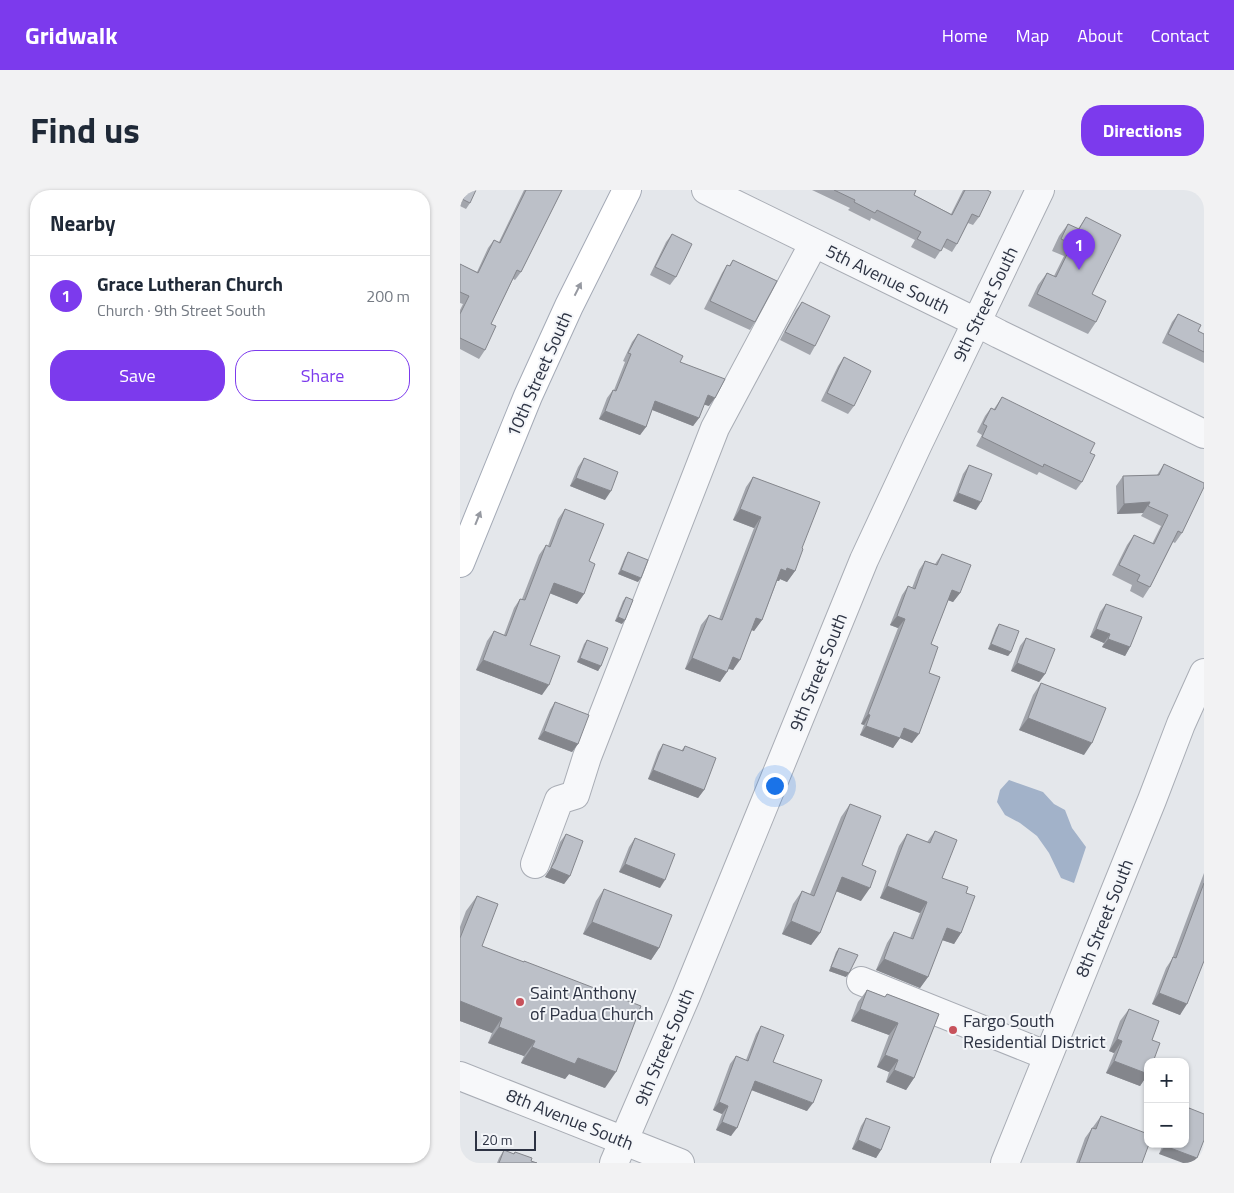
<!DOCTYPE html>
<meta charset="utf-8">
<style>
body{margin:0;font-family:"Titillium Web",sans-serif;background:#f2f2f3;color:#1f2937}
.controls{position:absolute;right:15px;bottom:15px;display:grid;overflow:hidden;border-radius:10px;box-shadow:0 1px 4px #0004}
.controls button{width:45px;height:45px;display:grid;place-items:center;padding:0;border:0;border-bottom:1px solid #e0e1e3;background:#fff;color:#1f2937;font:25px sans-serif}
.scale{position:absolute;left:15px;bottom:12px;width:61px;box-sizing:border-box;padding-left:5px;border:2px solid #2d3343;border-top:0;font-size:14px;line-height:18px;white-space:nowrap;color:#2d3343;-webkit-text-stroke:4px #f4f6f9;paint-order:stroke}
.you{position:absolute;left:314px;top:595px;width:18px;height:18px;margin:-12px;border:4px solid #fff;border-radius:50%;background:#1a73e8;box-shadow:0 0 0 8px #1a73e833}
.badge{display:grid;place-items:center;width:32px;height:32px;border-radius:50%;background:#7c3aed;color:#fff;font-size:16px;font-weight:700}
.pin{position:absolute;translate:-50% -41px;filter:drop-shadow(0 1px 2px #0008)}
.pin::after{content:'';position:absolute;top:26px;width:18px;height:15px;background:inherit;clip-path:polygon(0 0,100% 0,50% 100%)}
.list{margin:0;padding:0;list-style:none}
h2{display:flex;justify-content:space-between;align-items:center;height:65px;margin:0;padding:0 20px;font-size:21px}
h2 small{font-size:16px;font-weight:400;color:#747a83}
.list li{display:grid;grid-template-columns:32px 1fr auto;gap:15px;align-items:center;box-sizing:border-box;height:80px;padding:0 20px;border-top:1px solid #e0e1e3}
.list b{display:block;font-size:19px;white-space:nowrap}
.list p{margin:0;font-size:16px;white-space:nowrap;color:#747a83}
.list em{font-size:16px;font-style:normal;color:#747a83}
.actions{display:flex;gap:10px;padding:15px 20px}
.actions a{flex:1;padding:11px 0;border:1px solid #7c3aed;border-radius:20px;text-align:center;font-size:18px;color:#7c3aed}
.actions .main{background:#7c3aed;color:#fff}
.map{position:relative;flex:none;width:744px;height:973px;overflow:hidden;border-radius:20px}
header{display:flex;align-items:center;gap:30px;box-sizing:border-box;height:70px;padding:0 25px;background:#7c3aed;color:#fff}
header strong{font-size:24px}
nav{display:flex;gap:28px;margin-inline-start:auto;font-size:18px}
.intro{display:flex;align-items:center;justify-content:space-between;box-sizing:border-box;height:120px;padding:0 30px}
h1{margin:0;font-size:35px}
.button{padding:12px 22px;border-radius:20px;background:#7c3aed;color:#fff;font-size:18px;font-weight:700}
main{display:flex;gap:30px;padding:0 30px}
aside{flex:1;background:#fff;border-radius:20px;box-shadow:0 1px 4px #0004}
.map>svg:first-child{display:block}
.water{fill:#a2b2c9}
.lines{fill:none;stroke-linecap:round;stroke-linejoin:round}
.minor-casing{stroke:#a9adb5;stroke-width:30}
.major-casing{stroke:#a4aab6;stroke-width:30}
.minor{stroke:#f7f8fa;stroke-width:28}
.major{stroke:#fff;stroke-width:28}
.wall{fill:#a2a5ac}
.shaded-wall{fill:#84868c}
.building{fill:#bcc0c8;stroke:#84868c}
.oneway{fill:#9699a1}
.poi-dot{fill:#c7525b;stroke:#f4f6f9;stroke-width:2}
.labels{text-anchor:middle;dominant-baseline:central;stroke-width:4;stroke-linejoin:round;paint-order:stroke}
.street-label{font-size:18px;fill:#2d3343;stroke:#f4f6f9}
.poi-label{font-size:18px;fill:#2d3343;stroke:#f4f6f9;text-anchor:start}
</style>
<header>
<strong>Gridwalk</strong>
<nav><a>Home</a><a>Map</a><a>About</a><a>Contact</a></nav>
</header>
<div class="intro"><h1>Find us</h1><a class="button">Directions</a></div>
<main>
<aside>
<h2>Nearby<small></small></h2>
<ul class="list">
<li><span class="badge">1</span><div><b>Grace Lutheran Church</b><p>Church · 9th Street South</p></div><em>200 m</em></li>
</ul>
<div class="actions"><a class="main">Save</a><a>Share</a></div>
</aside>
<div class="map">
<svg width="744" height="973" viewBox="0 0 744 973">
<rect width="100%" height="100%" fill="#e4e7eb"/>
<path class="water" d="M549 590 583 602 594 614 605 620 612 638 626 657 614 693 601 688 589 663 577 646 560 633 545 625 537 612 540 600Z"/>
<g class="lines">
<defs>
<path id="minor" d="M246 0 516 132 539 144 744 244
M75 674 99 610 115 605 127 567 255 238 354 53
M401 791 588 866
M0 886 220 973
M154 973 226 806 404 370 458 254 580 0
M545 973 692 610 721 534 744 483"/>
<path id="major" d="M0 373 68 206 109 116 167 0"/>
</defs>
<use href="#minor" class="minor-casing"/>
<use href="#major" class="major-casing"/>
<use href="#minor" class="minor"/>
<use href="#major" class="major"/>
</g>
<path class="wall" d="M0 0 10 13 6 19 0 16Z
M64 0H102L61 82 55 90 53 89 31 134 25 160 19 169 0 159V120L3 114 0 113V74L17 82 28 58 34 50 39 52Z
M352 0H456L454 5 491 24 503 0H527L519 27 513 35 508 33 497 54 492 62 483 57 475 69 451 57 455 50 411 28 410 31 388 20 390 18Z
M626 27 632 104 636 132 628 144 568 116 578 95 587 83 594 86 604 66 592 61 599 46 608 34 618 39Z
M212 44 216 87 210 95 190 85 206 52Z
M273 70 295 132 290 140 244 119 262 83 267 75 269 76Z
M342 112 355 156 350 165 320 150 336 120Z
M718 124 738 141 744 144V173L702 153 712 132Z
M178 144 220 172 249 216 244 214 239 228 233 236 192 220 186 237 180 245 139 229 147 208 153 200H154L165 172 163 171 172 152Z
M384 167 394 216 388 224 361 211 378 176Z
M542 207 630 263 622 292 616 300 579 282 577 285 516 256 522 245 517 242 525 226 531 218 534 219Z
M124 268 145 310 110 296 118 277Z
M704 274 722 343 715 353 713 352 690 397 683 408 670 401 672 395 652 385 667 355 674 345 692 354 701 336 681 326 683 323 657 324 656 296 663 286 697 285Z
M509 275 516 320 493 311 503 284Z
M293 287 342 358 335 381 327 392 320 389 319 391H317L302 430 294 441 292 440 273 480 268 479 260 492 225 479 241 435 249 425 259 429 294 338 273 330 286 297Z
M105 319 129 371 124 404 117 414 89 403 70 455 82 505 16 480 27 451 34 441 44 445 54 418 60 409H62L79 365 86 355 88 356 98 329Z
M168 362 178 392 158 384 165 367Z
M482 364 500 403 493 412 488 410 471 454 469 483 452 553 440 548 433 558 400 545 404 535 401 534 438 438 430 435 442 405 448 396 452 398 459 380 465 371 475 374Z
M166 407 162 434 155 431 163 411Z
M646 414 670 457 665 466 642 457 644 453 630 447 640 422Z
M539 434 551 462 548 466 528 459 536 438Z
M566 448 585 484 579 492 551 481 560 456Z
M127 450 141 476 138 481 117 472 124 454Z
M581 493 624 565 559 540 573 505Z
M95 512 118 554 112 562 78 549 90 520Z
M203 554 221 561 225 556 244 600 238 608 188 589 198 562Z
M390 614 401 711 376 701 360 743 351 755 322 744 333 714 342 701 350 704 381 627Z
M475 641 482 688 506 703 501 743 494 754 482 750 468 787 460 798 416 780 427 753 434 742 450 748 460 723 420 708 439 656 447 644 467 652Z
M106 644 110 686 104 694 85 687 90 679 100 652Z
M175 648 200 698 159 682 169 657Z
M744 683V771L720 825 692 814 706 778 712 769Z
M144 699 199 758 191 770 123 744 136 711Z
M17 706 22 756 145 898 109 884 105 889 61 873 64 866 28 853 32 843 0 831V737L6 721Z
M379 758 386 787 369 781 376 762Z
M407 800 425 807 427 804 479 824 454 888 446 900 426 892 429 882 417 877 429 845 391 831 398 812Z
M669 819 692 850 688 872V884L680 896 646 883 654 863 649 861 660 831Z
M301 836 313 872 347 921 291 900 271 946 256 940 262 924 253 920 270 874 276 866 286 870 296 844Z
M729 918 737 968 699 964 703 954H725V923Z
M641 926 682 973H616L625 948Z
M406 928 421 960 416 968 392 959 401 936Z
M44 960 53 964 55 962 71 971 77 973H37L39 968Z"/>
<path class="shaded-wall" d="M248 205 255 208 249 216 242 214Z
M195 211 239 228 233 236 190 219Z
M145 221 186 237 180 245 139 229Z
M116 288 151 301 145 310 110 296Z
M498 303 521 312 516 320 493 311Z
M690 312 683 323 657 324 664 314Z
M280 319 301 327 294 338 273 330Z
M327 378 335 381 327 392 320 389 319 391 314 390 321 379Z
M161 380 181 388 178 392 158 384Z
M94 393 124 404 117 414 87 402Z
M492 400 500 403 493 412 485 409Z
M437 426 445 429 438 438 430 435Z
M158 427 165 430 162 434 155 431Z
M296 428 302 430 294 441 289 439Z
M636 439 650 444 644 453 630 447Z
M648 449 670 457 665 466 642 457Z
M531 454 551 462 548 466 528 459Z
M273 467 280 470 273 480 265 477Z
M120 468 141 476 138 481 117 472Z
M232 468 267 482 260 492 225 479Z
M23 470 89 495 82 505 16 480Z
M557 473 585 484 579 492 551 481Z
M408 524 410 525 404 535 401 534Z
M568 528 632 553 624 565 559 540Z
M406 536 444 538 459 544 452 553 440 548 433 558 400 545Z
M84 541 118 554 112 562 78 549Z
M193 580 244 600 238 608 188 589Z
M165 674 205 690 200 698 159 682Z
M91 678 110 686 104 694 85 687Z
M382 687 410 698 401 711 373 700Z
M427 696 467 712 460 723 420 708Z
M331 731 360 743 351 755 322 744Z
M132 732 199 758 191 770 123 744Z
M487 738 501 743 494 754 479 749Z
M424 769 468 787 460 798 416 780Z
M371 777 389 783 386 787 369 781Z
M699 803 727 814 720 825 692 814Z
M0 811 42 828 32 843 0 831Z
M400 819 438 833 429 845 391 831Z
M39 837 75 851 64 866 28 853Z
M657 849 662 851 654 863 649 861Z
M72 857 118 868 156 882 145 898 109 884 105 889 61 873Z
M425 865 438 870 429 882 417 877Z
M654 871 688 884 680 896 646 883Z
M434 880 454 888 446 900 426 892Z
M295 891 353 913 347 921 289 899Z
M259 912 268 916 262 924 253 920Z
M262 932 277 938 271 946 256 940Z
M398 950 421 960 416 968 392 959Z
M705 956 737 968 733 973H723L699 964Z"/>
<path class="building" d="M0 0H16L10 13 0 8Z
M66 0H102L61 82 57 80 31 134 36 136 25 160 0 148V124L9 106 0 102V74L18 83 34 50 40 53Z
M374 0H456L454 5 492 25 505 0H527L531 2 519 27 512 24 497 54 487 49 481 61 457 49 461 42 417 20 415 23 394 12 395 10Z
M626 27 661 45 632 104 646 111 636 132 577 104 587 83 596 87 612 54 601 49 608 34 619 39Z
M212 44 232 54 216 87 195 77Z
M273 70 317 91 295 132 250 111 267 75 270 76Z
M342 112 370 126 355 156 325 142Z
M718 124 741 135 738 141 744 144V162L708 144Z
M178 144 223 166 220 172 265 189 255 208 248 205 239 228 195 211 186 237 145 221 153 200 156 201 171 164 168 163Z
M384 167 411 181 394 216 367 203Z
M542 207 635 253 630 263 635 265 622 292 584 274 583 277 522 247 527 236 523 234 531 218 535 220Z
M124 268 158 282 151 301 116 288Z
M704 274 744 293V297L722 343 718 341 690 397 677 391 680 385 659 375 674 345 694 354 708 325 688 316 690 312 664 314 663 286 699 285Z
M509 275 532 284 521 312 498 303Z
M293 287 360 312 342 358 343 359 335 381 327 378 326 381 321 379 302 430 296 428 280 470 273 467 267 482 232 468 249 425 262 430 301 327 280 319Z
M105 319 144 334 129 371 135 374 124 404 94 393 70 455 100 466 89 495 23 470 34 441 46 446 60 409 65 410 86 355 90 357Z
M168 362 188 370 181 388 161 380Z
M482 364 511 375 500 403 492 400 471 454 478 457 469 483 480 487 459 544 444 538 440 548 406 536 410 525 408 524 445 429 437 426 448 396 455 399 465 371 477 375Z
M166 407 173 410 165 430 158 427Z
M646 414 682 427 670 457 648 449 650 444 636 439Z
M539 434 559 441 551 462 531 454Z
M566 448 595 459 585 484 557 473Z
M127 450 148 458 141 476 120 468Z
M581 493 646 518 632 553 568 528Z
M95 512 129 525 118 554 84 541Z
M203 554 223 561 225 556 256 568 244 600 193 580Z
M390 614 421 626 402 675 416 681 410 698 382 687 360 743 331 731 342 701 354 706Z
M475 641 497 650 482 688 508 697 506 703 515 706 501 743 487 738 468 787 424 769 434 742 453 749 467 712 427 696 447 644 470 653Z
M106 644 123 651 110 686 91 678 95 671Z
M175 648 215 664 205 690 165 674Z
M744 693V771L727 814 699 803 713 767 716 768Z
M144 699 212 725 199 758 132 732Z
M17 706 38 714 22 756 64 772V771L181 816 156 882 118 868 115 874 72 857 75 851 39 837 42 828 0 811V748Z
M379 758 398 765 389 783 371 777Z
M407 800 425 807 427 804 479 824 454 888 434 880 438 870 425 865 438 833 400 819Z
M669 819 699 831 692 850 700 853 693 872H688V884L654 871 662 851 657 849Z
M301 836 324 845 313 872 362 890 353 913 295 891 277 938 262 932 268 916 259 912 276 866 288 871Z
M729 918 744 924V950L737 968 705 956V954H725V927Z
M641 926 688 944V954H689L682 973H619L632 938 636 939Z
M406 928 430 937 421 960 398 950Z
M44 960 54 964 55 962 72 968 71 971 77 973H39Z"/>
<defs><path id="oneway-solid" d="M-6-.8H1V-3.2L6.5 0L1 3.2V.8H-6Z" transform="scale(1.25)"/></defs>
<g class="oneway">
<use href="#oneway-solid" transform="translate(118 99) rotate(-63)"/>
<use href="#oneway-solid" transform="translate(18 328) rotate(-68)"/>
</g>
<g class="poi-dot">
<circle cx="60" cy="812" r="5"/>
<circle cx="493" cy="840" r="5"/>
</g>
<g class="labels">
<g class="street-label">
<text transform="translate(428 89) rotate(26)">5th Avenue South</text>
<text transform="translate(525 114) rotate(-64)">9th Street South</text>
<text transform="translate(79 184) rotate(-66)">10th Street South</text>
<text transform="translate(358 482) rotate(-68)">9th Street South</text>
<text transform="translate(644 728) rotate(-68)">8th Street South</text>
<text transform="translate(204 857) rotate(-67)">9th Street South</text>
<text transform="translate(110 929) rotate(22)">8th Avenue South</text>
</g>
<g class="poi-label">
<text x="70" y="802">Saint Anthony<tspan x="70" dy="21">of Padua Church</tspan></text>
<text x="503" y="830">Fargo South<tspan x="503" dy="21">Residential District</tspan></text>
</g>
</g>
</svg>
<div class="controls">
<button>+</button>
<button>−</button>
</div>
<div class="scale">20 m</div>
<div class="you"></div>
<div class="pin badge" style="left:619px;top:80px">1</div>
</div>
</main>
